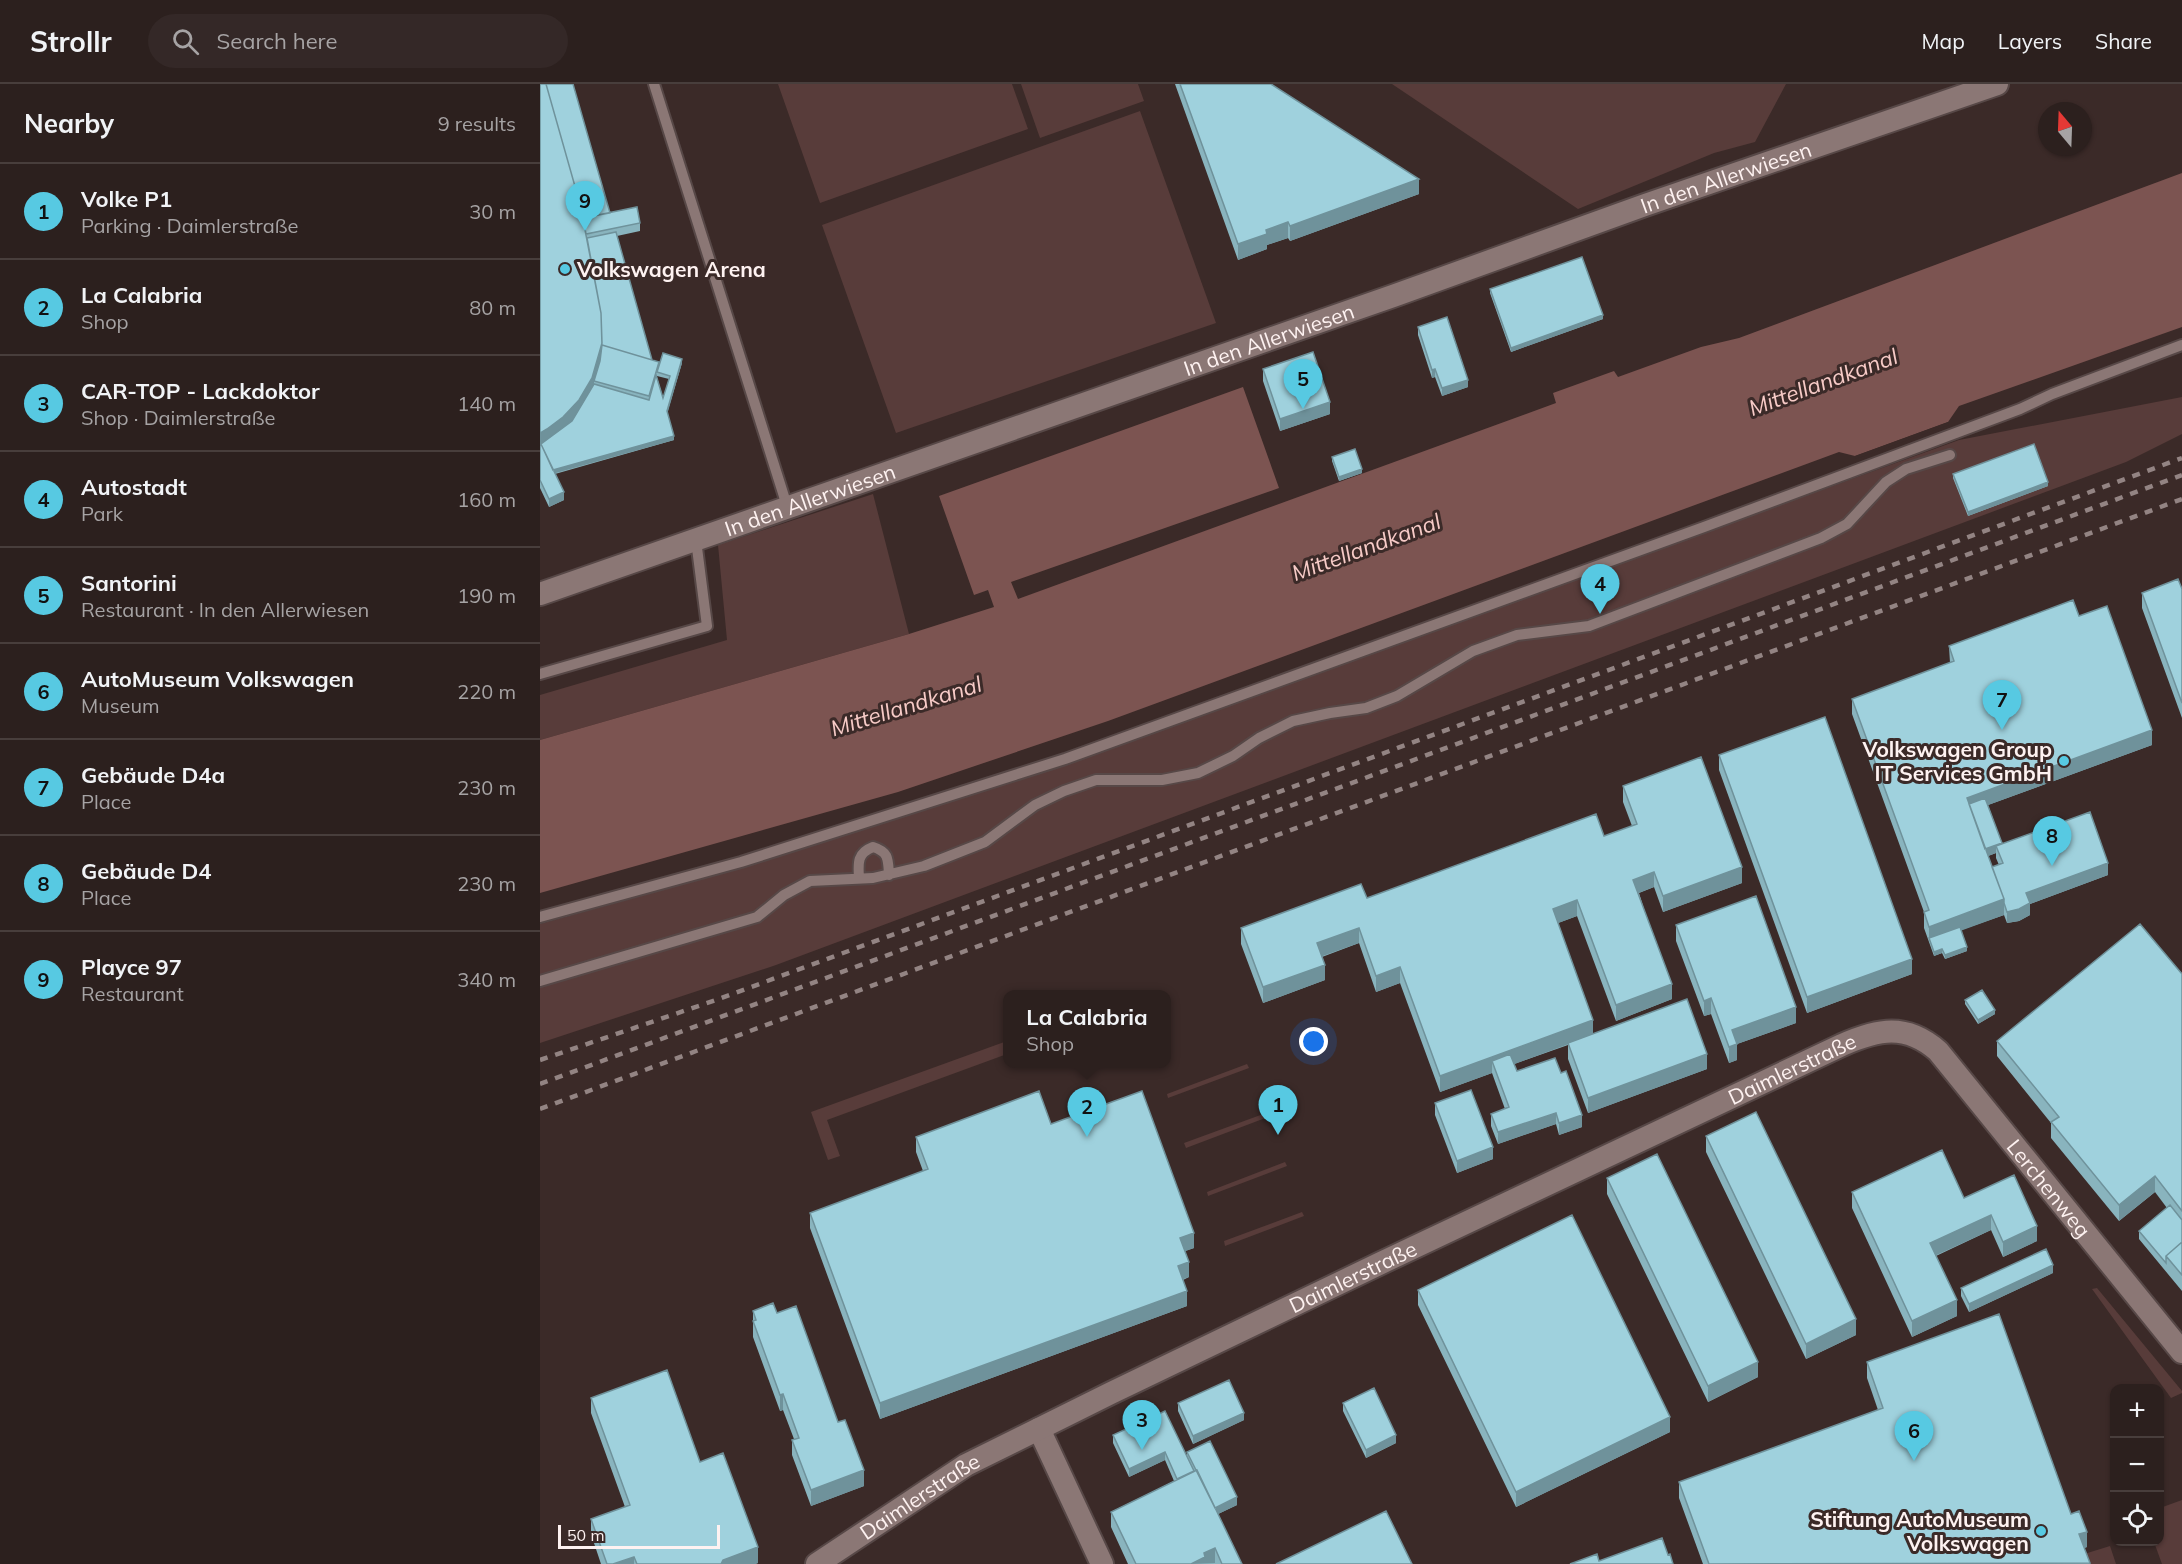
<!DOCTYPE html>
<meta charset="utf-8">
<style>
body{margin:0;font-family:Mulish,sans-serif;background:#342827;color:#f1f3f6}
.controls{position:absolute;right:18px;bottom:18px;display:grid;overflow:hidden;border-radius:12px;box-shadow:0 2px 4px #0004}
.controls button{width:54px;height:54px;display:grid;place-items:center;padding:0;border:0;border-bottom:2px solid #483e3c;background:#2c201e;color:#f1f3f6;font:30px sans-serif}
.compass{position:absolute;left:1498px;top:18px;width:54px;height:54px;border-radius:50%;background:#2c201e;box-shadow:0 2px 4px #0004;rotate:341deg}
.scale{position:absolute;left:18px;bottom:15px;width:162px;box-sizing:border-box;padding-left:6px;border:3px solid #fef2f1;border-top:0;font-size:16px;line-height:21px;white-space:nowrap;color:#fef2f1;-webkit-text-stroke:4px #3b2a28;paint-order:stroke}
.you{position:absolute;left:774px;top:958px;width:21px;height:21px;margin:-15px;border:4px solid #fff;border-radius:50%;background:#1a73e8;box-shadow:0 0 0 9px #1a73e833}
.badge{display:grid;place-items:center;width:39px;height:39px;border-radius:50%;background:#57c9e2;color:#111;font-size:20px;font-weight:700}
.pin{position:absolute;translate:-50% -50px;filter:drop-shadow(0 2px 3px #0008)}
.pin::after{content:'';position:absolute;top:32px;width:21px;height:18px;background:inherit;clip-path:polygon(0 0,100% 0,50% 100%)}
.popup{position:absolute;left:463px;top:906px;width:168px;height:78px;box-sizing:border-box;display:grid;place-content:center;border-radius:12px;background:#2c201e;filter:drop-shadow(0 2px 4px #0005);font-size:20px;white-space:nowrap;color:#a6a3a4}
.popup b{font-size:22px;color:#f1f3f6}
.popup::after{content:'';position:absolute;left:50%;top:100%;margin-left:-12px;border:12px solid transparent;border-top-color:#2c201e}
.list{margin:0;padding:0;list-style:none}
h2{display:flex;justify-content:space-between;align-items:center;height:78px;margin:0;padding:0 24px;font-size:26px}
h2 small{font-size:20px;font-weight:400;color:#a6a3a4}
.list li{display:grid;grid-template-columns:39px 1fr auto;gap:18px;align-items:center;box-sizing:border-box;height:96px;padding:0 24px;border-top:2px solid #483e3c}
.list b{display:block;font-size:22px;white-space:nowrap}
.list p{margin:0;font-size:20px;white-space:nowrap;color:#a6a3a4}
.list em{font-size:20px;font-style:normal;color:#a6a3a4}
.icon{flex:none;width:33px;height:33px;fill:none;stroke:currentColor;stroke-width:2;stroke-linecap:round;stroke-linejoin:round}
.map{position:relative;flex:none;width:1642px;height:1480px;overflow:hidden}
header{display:flex;align-items:center;gap:36px;box-sizing:border-box;height:84px;padding:0 30px;background:#2c201e;border-bottom:2px solid #483e3c}
header strong{font-size:28px}
nav{display:flex;gap:33px;margin-inline-start:auto;font-size:21px}
.search{width:420px;height:54px;background:#342827;display:flex;align-items:center;gap:15px;box-sizing:border-box;padding:0 21px;border-radius:33px;color:#a6a3a4;font-size:22px}
main{display:flex}
aside{flex:1;background:#2c201e}
.map>svg:first-child{display:block}
.green{fill:#583c3a}
.water{fill:#7c5451}
.pier{fill:#3b2a28}
.lines{fill:none;stroke-linecap:round;stroke-linejoin:round}
.service-casing{stroke:#574847;stroke-width:14}
.minor-casing{stroke:#574847;stroke-width:26}
.service{stroke:#8b7775;stroke-width:10}
.minor{stroke:#8b7775;stroke-width:22}
.rail{stroke:#938483;stroke-width:4.5;stroke-dasharray:8 8;stroke-linecap:butt}
.wall{fill:#89b4be;fill-rule:evenodd}
.shaded-wall{fill:#6f929b}
.building{fill:#9fd1dd;stroke:#6f929b;stroke-width:1.5}
.poi-dot{fill:#57c9e2;stroke:#3b2a28;stroke-width:2}
.labels{text-anchor:middle;dominant-baseline:central;stroke-width:6;stroke-linejoin:round;paint-order:stroke}
.street-label{font-size:21px;fill:#fef2f1;stroke:#3b2a28}
.poi-label{font-size:21px;font-weight:bold;fill:#fef2f1;stroke:#3b2a28;text-anchor:end}
.water-label{font-size:22px;font-style:italic;fill:#f7cbc7;stroke:#3b2a28}
</style>
<header>
<strong>Strollr</strong>
<div class="search"><svg class="icon" aria-label="search" viewBox="0 0 24 24"><circle cx="10" cy="10" r="6"/><path d="M15 15l6 6"/></svg>Search here</div>
<nav><a>Map</a><a>Layers</a><a>Share</a></nav>
</header>
<main>
<aside>
<h2>Nearby<small>9 results</small></h2>
<ul class="list">
<li><span class="badge">1</span><div><b>Volke P1</b><p>Parking · Daimlerstraße</p></div><em>30 m</em></li>
<li><span class="badge">2</span><div><b>La Calabria</b><p>Shop</p></div><em>80 m</em></li>
<li><span class="badge">3</span><div><b>CAR-TOP - Lackdoktor</b><p>Shop · Daimlerstraße</p></div><em>140 m</em></li>
<li><span class="badge">4</span><div><b>Autostadt</b><p>Park</p></div><em>160 m</em></li>
<li><span class="badge">5</span><div><b>Santorini</b><p>Restaurant · In den Allerwiesen</p></div><em>190 m</em></li>
<li><span class="badge">6</span><div><b>AutoMuseum Volkswagen</b><p>Museum</p></div><em>220 m</em></li>
<li><span class="badge">7</span><div><b>Gebäude D4a</b><p>Place</p></div><em>230 m</em></li>
<li><span class="badge">8</span><div><b>Gebäude D4</b><p>Place</p></div><em>230 m</em></li>
<li><span class="badge">9</span><div><b>Playce 97</b><p>Restaurant</p></div><em>340 m</em></li>
</ul>
</aside>
<div class="map">
<svg width="1642" height="1480" viewBox="0 0 1642 1480">
<rect width="100%" height="100%" fill="#3b2a28"/>
<path class="green" d="M238 0H472L488 45 280 119Z
M481 0H598L604 17 500 54Z
M852 0H1246L1215 58 1174 69 1038 125Z
M600 27 676 239 356 349 282 141Z
M1642 313V350L1586 378 236 881 0 959V840L202 784 526 681 1419 356Z
M333 410 369 550 0 656V611L187 556 178 461Z
M467 957V970L287 1036 300 1072 288 1076 271 1028Z
M707 980 709 984 628 1014 627 1010Z
M726 1029 728 1033 646 1064 644 1059Z
M745 1078 747 1082 668 1112 667 1108Z
M762 1128 764 1132 685 1162 684 1157Z
M1557 1204 1642 1307V1309L1631 1314 1552 1205Z
M1642 1416V1480H1622L1614 1458H1620V1445L1622 1444 1620 1437V1424Z
M1570 1462 1576 1480H1544L1541 1471Z"/>
<path class="water" d="M1642 89V243L1419 322 1408 338 1315 372 1299 368 568 637 358 708 0 809V656L369 550 454 523 448 506 434 511 399 412 703 303 739 404 471 498 478 515 1016 319 1013 309 1074 287 1078 293 1161 263 1199 254Z"/>
<path class="pier" d="M1408 338 1409 341 1316 375 1315 372Z"/>
<g class="lines">
<defs>
<path id="service" d="M114 0 248 425
M0 590 167 542 156 456
M319 794C318 779 317 769 333 763 349 768 348 775 349 791
M0 833 201 778 525 675 1164 443 1480 325 1512 310 1642 261
M0 897 217 833 244 811 270 797 333 794 384 782 445 758 495 721 524 707 556 696H622L658 689 693 672 719 654 753 637 790 629 826 624 857 612 933 567 977 551 1049 542 1281 454 1307 440 1346 398 1366 385 1410 371"/>
<g id="minor">
<path id="s1" d="M0 510 853 212 1105 121 1457 0"/>
<path d="M499 1345 562 1480"/>
<path id="s2" d="M277 1480 426 1381 571 1309 841 1179 1302 961C1338 945 1366 939 1398 967L1642 1268"/>
</g>
</defs>
<use href="#service" class="service-casing"/>
<use href="#minor" class="minor-casing"/>
<use href="#service" class="service"/>
<use href="#minor" class="minor"/>
<path class="rail" d="M0 976 176 916 1642 374
M0 1000 1642 391
M0 1025 1642 415"/>
</g>
<path class="wall" d="M0 0 70 129 100 139V147L77 152 112 276 119 281 142 279 127 329 134 356 15 390 24 416 9 423 0 404ZM117 292 129 295 123 314 117 293Z
M635 0H731L879 110 750 157 748 154 727 161V165L698 176Z
M950 205 1063 235 971 268 950 209Z
M878 243 928 303 902 312 895 293 892 294 878 251Z
M723 285 790 330 740 347 723 297Z
M792 373 822 389 799 397 792 377Z
M1413 390 1508 402 1428 432 1413 394Z
M1642 505V634L1602 524V509Z
M1539 532 1612 661 1448 721 1462 760 1568 791 1490 820V831L1479 837 1467 839 1464 831 1421 846 1427 867 1405 875 1402 869 1394 872 1384 844V828L1312 630V615L1410 579 1409 562ZM1456 769V774L1459 781 1452 783 1448 772Z
M1179 671 1372 890 1267 929 1179 686Z
M1083 702 1202 799 1123 828 1114 803 1099 809 1132 915 1076 937 1037 832 1018 839 1053 950 1167 985 1048 1029 1028 975V961L974 980 977 987 1042 1043 1019 1051 1016 1040 958 1060 951 1042V1030L965 1025 952 989 900 1008 860 899 836 908 819 859 782 873 785 896 723 919 701 860V844L827 814 1064 752 1092 742 1083 718Z
M1136 841 1256 939 1197 960V976L1189 979 1171 930 1164 932 1136 857Z
M1642 890V1207L1599 1155V1147L1627 1124 1615 1108 1579 1137 1511 1054V1039L1457 972V957Z
M1425 916 1455 930 1438 940 1425 920Z
M895 1019 953 1075 917 1089 895 1031Z
M511 1040 654 1164 645 1167 649 1193 643 1196 647 1222 340 1335 270 1144V1129L383 1087 376 1068V1053Z
M1166 1052 1316 1251 1266 1275 1166 1068Z
M1067 1094 1218 1293 1168 1318 1067 1110Z
M1312 1108 1424 1114 1497 1157 1463 1173 1451 1146 1396 1172 1417 1232 1372 1253 1312 1124Z
M1513 1189 1429 1228 1421 1212V1204Z
M878 1206 1130 1348 976 1423 878 1221Z
M213 1227 237 1229 298 1338 324 1402 271 1422 252 1371V1356L254 1355 243 1326 240 1327 213 1253Z
M1327 1278 1531 1430 1547 1463 1544 1464 1550 1480H1163L1139 1414V1398L1338 1326 1327 1294Z
M51 1314 160 1378 218 1479 215 1480H61L51 1450V1435L85 1423 51 1329Z
M638 1319 704 1336 653 1360 638 1327Z
M803 1319 856 1359 826 1374 803 1327Z
M573 1351 647 1373V1368L697 1421 678 1430 702 1480H588L571 1443V1428L634 1397 625 1376 589 1393 573 1359Z"/>
<path class="shaded-wall" d="M879 95V110L750 157V142Z
M748 138V154L727 161V165L698 176V160L726 146Z
M1063 231V235L971 268V264Z
M62 259V274L54 297V303L39 332 0 361V349Z
M142 275V279L127 331V327Z
M895 285V293L892 294V286Z
M928 296V303L902 312V304Z
M790 318V330L740 347V335Z
M134 352V356L12 390V386Z
M822 385V389L799 397V393Z
M1508 398V402L1428 432V428Z
M24 408V416L9 423V415Z
M1612 646V661L1429 728 1427 714Z
M1462 759V767L1456 762V769L1443 774V766Z
M1568 779V791L1490 820V831L1479 837 1467 839V828L1486 809Z
M1202 783V799L1123 828V812Z
M1114 788V803L1093 811V796Z
M1464 815V831L1390 858 1389 854V843Z
M1037 816V832L1013 841V825Z
M819 844V859L777 874V859Z
M1427 863V867L1405 875V871Z
M1402 865V869L1394 872V868Z
M1372 875V890L1267 929V913Z
M785 881V896L723 919V903Z
M860 883V899L836 908V892Z
M1132 900V915L1076 937V921Z
M1171 914V930L1164 932V917Z
M1256 923V939L1197 960V976L1189 979V963L1192 946Z
M1455 926V930L1438 940V936Z
M1053 936V951L956 987 952 977V989L900 1008V992Z
M1167 970V985L1048 1029V1014Z
M1016 1029V1040L958 1060V1048Z
M1042 1031V1043L1019 1051V1039Z
M953 1063V1075L917 1089V1077Z
M1615 1092V1108L1579 1137V1121Z
M1451 1131V1146L1390 1174V1159Z
M1497 1142V1157L1463 1173V1158Z
M654 1149V1164L640 1169V1154Z
M649 1178V1193L638 1197V1182Z
M1513 1181V1189L1429 1228V1220Z
M647 1207V1222L340 1335V1319Z
M1417 1216V1232L1372 1253V1237Z
M1316 1235V1251L1266 1275V1260Z
M1218 1278V1293L1168 1318V1302Z
M243 1310V1326L240 1327V1311Z
M704 1329V1336L653 1360V1352Z
M1130 1333V1348L976 1423V1408Z
M856 1351V1359L826 1374V1366Z
M625 1368V1376L589 1393V1385Z
M324 1386V1402L271 1422V1406Z
M697 1413V1421L674 1432V1424Z
M1547 1448V1463L1539 1466V1450Z
M218 1463V1479L215 1480H181L183 1476Z
M675 1464V1479L651 1480 664 1469Z
M94 1473V1480H73Z"/>
<path class="building" d="M0 0H6L40 120 61 229 62 259 52 294 39 316 23 333 7 345 0 349Z
M6 0H33L70 129 43 134 40 120Z
M640 0H731L879 95 750 142 748 138 726 146 727 150 698 160Z
M97 123 100 139 46 150 43 134Z
M76 148 112 276 62 261V262L61 229 47 154Z
M1042 173 1063 231 971 264 950 205Z
M907 233 928 296 902 304 895 285 892 286 878 243Z
M62 261 119 278 109 312 54 297 60 277Z
M773 268 790 318 740 335 723 285Z
M123 269 142 275 127 327 134 352 13 386 1 360 32 337 54 300 109 316 116 291 123 314 130 292 117 288Z
M0 358 24 408 9 415 0 396Z
M1494 360 1508 398 1428 428 1413 390Z
M815 365 822 385 799 393 792 373Z
M1638 495 1642 505V619L1602 509Z
M1533 516 1539 532 1567 522 1612 646 1427 714 1464 815 1389 843 1384 828 1389 826 1312 615 1414 577 1409 562Z
M1285 633 1372 875 1267 913 1179 671Z
M1161 673 1202 783 1123 812 1114 788 1093 796 1132 900 1076 921 1037 816 1013 825 1053 936 900 992 860 883 836 892 819 844 777 859 785 881 723 903 701 844 821 800 827 814 1056 730 1064 752 1097 740 1083 702Z
M1445 714 1462 759 1445 765 1429 720Z
M1550 728 1568 779 1486 809 1490 819 1479 825 1467 828 1464 819V815L1452 783 1463 779 1456 762Z
M1216 812 1256 923 1192 946 1197 960 1189 963 1171 914 1164 917 1136 841Z
M1600 840 1642 890V1127L1615 1092 1579 1121 1511 1038 1519 1033 1457 957Z
M1420 843 1427 863 1405 871 1402 865 1394 868 1389 854Z
M1442 906 1455 926 1438 936 1425 916Z
M1147 915 1167 970 1048 1014 1028 959Z
M970 970 977 987 1015 974 1021 989 1026 987 1042 1031 1019 1039 1016 1029 958 1048 951 1030 969 1023 952 977Z
M931 1006 953 1063 917 1077 895 1019Z
M499 1007 511 1040 602 1007 654 1149 640 1154 649 1178 638 1182 647 1207 340 1319 270 1129 388 1085 376 1053Z
M1216 1028 1316 1235 1266 1260 1166 1052Z
M1402 1066 1424 1114 1474 1091 1497 1142 1463 1158 1451 1131 1390 1159 1417 1216 1372 1237 1312 1108Z
M1117 1070 1218 1278 1168 1302 1067 1094Z
M1630 1121 1642 1136V1158L1626 1172V1179L1599 1147Z
M1032 1131 1130 1333 976 1408 878 1206Z
M1642 1158V1191L1626 1172Z
M1506 1165 1513 1181 1429 1220 1421 1204Z
M233 1219 237 1229 256 1222 298 1338 305 1336 324 1386 271 1406 252 1356 259 1354 243 1310 240 1311 213 1237 216 1236 213 1227Z
M1459 1230 1531 1430 1539 1427 1547 1448 1539 1450 1550 1479 1169 1480 1139 1398 1343 1324 1327 1278Z
M127 1286 160 1378 183 1369 218 1463 183 1476 181 1480H97L94 1473 73 1480H67L51 1435 90 1421 51 1314Z
M689 1296 704 1329 653 1352 638 1319Z
M834 1304 856 1351 826 1366 803 1319Z
M625 1327 654 1387 637 1395 625 1368 589 1385 573 1351Z
M670 1357 697 1413 675 1424 647 1368Z
M657 1386 702 1480H682L675 1464 664 1469 665 1473 651 1480H596L571 1428Z
M846 1427 872 1480H736Z
M1122 1454 1128 1471 1130 1470 1133 1480H1030L1057 1470 1059 1477Z"/>
<g class="poi-dot">
<circle cx="25" cy="185" r="6"/>
<circle cx="1524" cy="677" r="6"/>
<circle cx="1501" cy="1447" r="6"/>
</g>
<g class="labels">
<g class="street-label">
<text stroke="none"><textPath href="#s1" startOffset="1257">In den Allerwiesen</textPath></text>
<text stroke="none"><textPath href="#s1" startOffset="772">In den Allerwiesen</textPath></text>
<text stroke="none"><textPath href="#s1" startOffset="286">In den Allerwiesen</textPath></text>
<text stroke="none"><textPath href="#s2" startOffset="1095">Daimlerstraße</textPath></text>
<text stroke="none"><textPath href="#s2" startOffset="1430">Lerchenweg</textPath></text>
<text stroke="none"><textPath href="#s2" startOffset="609">Daimlerstraße</textPath></text>
<text stroke="none"><textPath href="#s2" startOffset="123">Daimlerstraße</textPath></text>
</g>
<g class="poi-label">
<text x="37" y="185" text-anchor="start">Volkswagen Arena</text>
<text x="1512" y="665">Volkswagen Group<tspan x="1512" dy="24">IT Services GmbH</tspan></text>
<text x="1489" y="1435">Stiftung AutoMuseum<tspan x="1489" dy="24">Volkswagen</tspan></text>
</g>
<g class="water-label">
<text transform="translate(1283 298) rotate(-20)">Mittellandkanal</text>
<text transform="translate(826 463) rotate(-20)">Mittellandkanal</text>
<text transform="translate(366 622) rotate(-17)">Mittellandkanal</text>
</g>
</g>
</svg>
<div class="controls">
<button>+</button>
<button>−</button>
<button><svg class="icon" aria-label="locate" viewBox="0 0 24 24"><circle cx="12" cy="12" r="6"/><path d="M12 2v4M12 18v4M2 12h4M18 12h4"/></svg></button>
</div>
<svg class="compass" viewBox="-18 -18 36 36"><path d="M0-13l5 13h-10z" fill="#e53935"/><path d="M0 13l5-13h-10z" fill="#a6a3a4"/></svg>
<div class="scale">50 m</div>
<div class="you"></div>
<div class="pin badge" style="left:738px;top:1051px">1</div>
<div class="pin badge" style="left:547px;top:1053px">2</div>
<div class="popup"><b>La Calabria</b>Shop</div>
<div class="pin badge" style="left:602px;top:1366px">3</div>
<div class="pin badge" style="left:1060px;top:530px">4</div>
<div class="pin badge" style="left:763px;top:325px">5</div>
<div class="pin badge" style="left:1374px;top:1377px">6</div>
<div class="pin badge" style="left:1462px;top:646px">7</div>
<div class="pin badge" style="left:1512px;top:782px">8</div>
<div class="pin badge" style="left:45px;top:147px">9</div>
</div>
</main>
